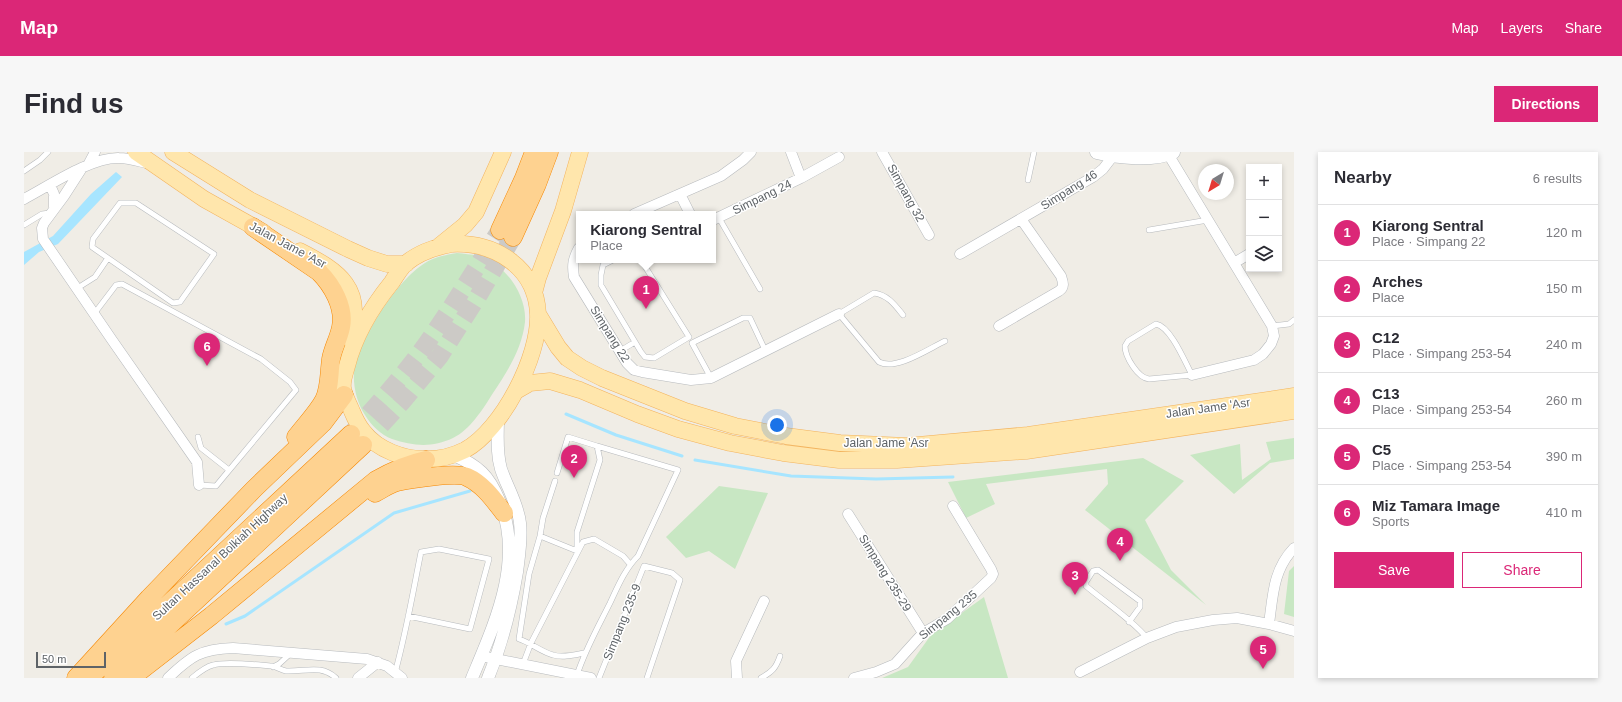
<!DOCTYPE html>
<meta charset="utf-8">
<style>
body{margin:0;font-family:Helvetica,sans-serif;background:#f7f7f7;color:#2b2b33}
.controls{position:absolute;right:12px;top:12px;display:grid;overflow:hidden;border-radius:0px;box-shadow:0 2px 6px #0003}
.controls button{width:36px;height:36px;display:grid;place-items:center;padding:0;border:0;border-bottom:1px solid #e1e1e2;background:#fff;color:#2b2b33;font:20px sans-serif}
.compass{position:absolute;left:1174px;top:12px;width:36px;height:36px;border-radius:50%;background:#fff;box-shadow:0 2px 6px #0003;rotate:218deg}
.scale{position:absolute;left:12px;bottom:10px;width:70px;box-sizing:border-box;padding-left:4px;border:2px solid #5e6367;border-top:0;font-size:11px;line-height:14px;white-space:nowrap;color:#5e6367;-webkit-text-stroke:3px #fff;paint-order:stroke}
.you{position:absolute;left:753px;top:273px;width:14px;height:14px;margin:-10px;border:3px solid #fff;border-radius:50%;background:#1a73e8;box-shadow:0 0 0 6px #1a73e833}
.badge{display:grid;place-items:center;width:26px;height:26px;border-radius:50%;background:#db2777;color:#fff;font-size:13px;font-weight:700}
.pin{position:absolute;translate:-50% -33px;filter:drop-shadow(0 1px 2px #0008)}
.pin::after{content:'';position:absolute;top:21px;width:14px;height:12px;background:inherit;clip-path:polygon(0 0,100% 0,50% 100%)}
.popup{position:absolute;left:552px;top:59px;width:140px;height:52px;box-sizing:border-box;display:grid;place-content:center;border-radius:0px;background:#fff;filter:drop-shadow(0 1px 3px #0005);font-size:13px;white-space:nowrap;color:#7c7c81}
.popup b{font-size:15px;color:#2b2b33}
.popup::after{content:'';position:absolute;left:50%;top:100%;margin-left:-8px;border:8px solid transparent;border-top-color:#fff}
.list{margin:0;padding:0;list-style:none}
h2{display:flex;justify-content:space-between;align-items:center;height:52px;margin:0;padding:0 16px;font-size:17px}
h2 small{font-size:13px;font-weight:400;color:#7c7c81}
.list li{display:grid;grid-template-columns:26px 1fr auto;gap:12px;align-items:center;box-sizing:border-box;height:56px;padding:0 16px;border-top:1px solid #e1e1e2}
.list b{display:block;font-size:15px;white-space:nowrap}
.list p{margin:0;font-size:13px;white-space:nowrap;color:#7c7c81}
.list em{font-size:13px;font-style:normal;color:#7c7c81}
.actions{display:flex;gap:8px;padding:12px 16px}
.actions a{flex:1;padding:9px 0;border:1px solid #db2777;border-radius:0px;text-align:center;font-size:14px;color:#db2777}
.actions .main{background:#db2777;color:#fff}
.icon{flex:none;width:22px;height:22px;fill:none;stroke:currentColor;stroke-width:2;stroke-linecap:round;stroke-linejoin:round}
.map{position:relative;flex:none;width:1270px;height:526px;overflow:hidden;border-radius:0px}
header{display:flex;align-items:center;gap:24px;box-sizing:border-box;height:56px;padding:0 20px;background:#db2777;color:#fff}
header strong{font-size:19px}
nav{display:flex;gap:22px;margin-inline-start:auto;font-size:14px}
.intro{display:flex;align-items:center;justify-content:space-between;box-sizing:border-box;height:96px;padding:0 24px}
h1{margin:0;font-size:28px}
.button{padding:10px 18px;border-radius:0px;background:#db2777;color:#fff;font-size:14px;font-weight:700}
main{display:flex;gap:24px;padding:0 24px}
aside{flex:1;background:#fff;border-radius:0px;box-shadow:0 2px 6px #0003}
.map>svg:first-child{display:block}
.green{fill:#c8e7c3}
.water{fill:#a7e5ff}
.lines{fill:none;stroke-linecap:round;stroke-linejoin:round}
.stream{stroke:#a7e5ff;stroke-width:3}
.motorway-tunnel{stroke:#cccac6;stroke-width:18;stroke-dasharray:18 9;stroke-linecap:butt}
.service-casing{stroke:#b7babd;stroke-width:6}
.minor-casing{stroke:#b7babd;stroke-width:11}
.tertiary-casing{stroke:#b7babd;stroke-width:13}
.secondary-casing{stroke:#b5babe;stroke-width:15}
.primary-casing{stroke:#f3b35d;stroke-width:17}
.motorway-casing{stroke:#f68700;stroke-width:19}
.service{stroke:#fff;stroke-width:5}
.minor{stroke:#fff;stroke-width:10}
.tertiary{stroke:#fff;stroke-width:12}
.secondary{stroke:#fff;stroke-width:14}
.primary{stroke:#ffe6ac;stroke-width:16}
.motorway{stroke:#fed290;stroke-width:18}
.labels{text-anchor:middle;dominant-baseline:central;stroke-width:3;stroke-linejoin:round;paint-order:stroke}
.street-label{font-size:12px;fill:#5e6367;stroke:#fff}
</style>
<header>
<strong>Map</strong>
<nav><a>Map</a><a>Layers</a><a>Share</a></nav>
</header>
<div class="intro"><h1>Find us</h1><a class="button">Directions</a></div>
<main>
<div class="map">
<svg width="1270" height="526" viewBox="0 0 1270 526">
<rect width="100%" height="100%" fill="#f0ede6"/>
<path class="green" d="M433 101C440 102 447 102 454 104 481 111 503 143 501 170 498 197 483 220 469 241 459 257 446 278 429 286 408 296 389 294 368 287 357 283 347 273 341 263 333 251 329 235 330 220 335 187 373 128 401 111 410 105 422 103 433 101Z
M1270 286V307L1246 311 1210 342 1166 303 1216 292 1218 328 1247 307 1242 290Z
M1119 306 1160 329 1121 368 1147 418 1182 453 1061 358 1084 332 1083 317 962 332 971 352 942 366 924 330Z
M695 334 744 341 711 417 685 399 662 406 642 385Z
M1270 414V465L1260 462 1265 419Z
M960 445 984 526H858L884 515 907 483Z"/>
<path class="water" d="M92 20 98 25 34 92 15 100 0 113V100L29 84 67 42Z"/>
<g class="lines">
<path class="stream" d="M542 262 592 283 658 304
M671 308 767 324 852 327 929 325
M202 472 221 464 370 361 446 339"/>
<path class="motorway-tunnel" d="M327 282C353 253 380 223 403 191 429 154 452 116 476 78
M339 293 378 250 416 204 453 146 489 85"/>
<defs>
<path id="service" d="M0 19 16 8 24 0
M1004 28 1010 0
M96 51H112L190 102 156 150 149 151 68 95 69 87Z
M695 66 736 137
M0 73 18 62 26 61
M1125 78 1184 68
M589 108 579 113 577 123V133L617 200 621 205 630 206 665 185 617 108
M52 137 71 125 84 106
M70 162 92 133 98 132 237 207 266 230 272 238 192 334 175 333
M879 163C871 153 864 143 850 141L815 162 855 210C872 219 904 197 921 189
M1132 172C1147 175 1161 210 1168 223L1125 227C1114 226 1101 205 1101 194L1104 189Z
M1248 174 1265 172 1270 168
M596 199 611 190
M687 226 668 191 719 166H726L742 200
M174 285 177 296 205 318
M531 329 519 366 516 384 505 422 495 487C507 491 518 500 529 503 539 506 550 503 560 501
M516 384 553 399V380L576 308 573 294 544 285 533 321
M1105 470 1116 455V449L1074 418 1069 419 1062 430V434C1082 451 1106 466 1123 486
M499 512 507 491 559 390 570 387 599 404 606 412
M249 515 255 512 267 501
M371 521C382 481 389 440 397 400L415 397 465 407 446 477 384 464
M553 523C561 498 574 475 586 451 594 434 601 417 614 404L654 318 573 294
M168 526C174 521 181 515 189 513 202 509 234 513 248 514 253 515 257 518 262 519 281 520 297 512 312 526
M575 526 620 414 648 421 656 428 623 526
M737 526C748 520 752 516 756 504"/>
<path id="minor" d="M767 0 777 26
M858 0 905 83
M1144 2 1248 174 1250 184 1247 192 1239 202 1230 208 1168 223
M64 13 71 0
M58 16 40 44 20 71 18 76 19 87 88 188 173 310 175 333
M26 33 30 42V55
M656 42 666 62
M0 47C25 34 67 5 95 6 104 6 114 9 122 11
M610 62 697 24 719 8 727 0
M689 68 777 26 815 5
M555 96C549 107 548 113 550 125L603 211 610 218 618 220 667 228 687 226 815 162
M936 102 1069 25 1079 17 1089 4
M1210 111 1225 102
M975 174 1035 139C1041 135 1039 130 1037 124L997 67
M824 362 899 481
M1245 472C1249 443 1249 418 1270 396
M457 504 567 526
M1056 520 1123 486 1152 475 1189 468 1213 466 1245 472 1270 479
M144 526C167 504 177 497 209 496L343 507 363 514 378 526
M334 526 354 510
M713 526 712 509 740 449
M830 526 852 520 871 512 899 481 923 467 967 426 969 422 967 417 929 354"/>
<path id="tertiary" d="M429 303C454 313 465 324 475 348 501 407 471 471 448 526
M464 526C478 492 487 456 493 420 495 404 498 387 496 371 494 352 483 335 477 317 472 300 474 283 474 265"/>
<path id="secondary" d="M1073 0C1093 5 1129 9 1149 0"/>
<path id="primary" d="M112 0 180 47 239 80
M149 0 226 48 324 97 344 106 363 112H382
M428 92C471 90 512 115 514 162 516 204 478 278 441 298 429 304 417 307 404 307 381 308 353 298 339 279 333 272 330 264 327 257 324 250 320 243 319 236 318 229 321 221 323 214 331 182 347 156 368 130 372 124 376 117 381 112 394 101 411 95 428 92Z
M415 94 441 73 452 60 479 0
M276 99C315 119 342 137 325 186
M510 141 514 126 539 59 556 0
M514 162 534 195 543 206 558 216 578 226 661 259 711 274 762 284 816 291 883 294 1004 283 1270 244
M492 239 506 231 526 229 556 238 613 262 654 277 706 291 759 301 815 308H873L1002 299 1270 259"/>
<path id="motorway" d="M229 75 295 120C308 133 321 155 317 175 315 186 309 196 307 207 305 221 306 236 300 248 293 261 281 273 272 285
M476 78 500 26 510 0
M489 85 513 32 525 0
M351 341C359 337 365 332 373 330 386 327 432 320 443 325 459 332 470 348 480 361
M68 523 327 282
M52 526 125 446 230 337 299 271 320 243
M89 526 339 293
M107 526 187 464 352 328C368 319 383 312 402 308"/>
</defs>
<use href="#service" class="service-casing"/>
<use href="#minor" class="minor-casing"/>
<use href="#tertiary" class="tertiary-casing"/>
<use href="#secondary" class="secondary-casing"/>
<use href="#primary" class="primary-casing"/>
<use href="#motorway" class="motorway-casing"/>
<use href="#service" class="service"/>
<use href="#minor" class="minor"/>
<use href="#tertiary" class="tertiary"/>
<use href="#secondary" class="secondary"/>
<use href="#primary" class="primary"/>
<use href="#motorway" class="motorway"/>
</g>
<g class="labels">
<g class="street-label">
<text transform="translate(1045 38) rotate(-32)">Simpang 46</text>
<text transform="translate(882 41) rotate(61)">Simpang 32</text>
<text transform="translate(738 45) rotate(-26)">Simpang 24</text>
<text transform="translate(264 93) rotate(28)">Jalan Jame 'Asr</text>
<text transform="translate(586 182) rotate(58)">Simpang 22</text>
<text transform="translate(1184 256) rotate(-8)">Jalan Jame 'Asr</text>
<text x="862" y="291">Jalan Jame 'Asr</text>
<text transform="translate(196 405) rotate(-43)">Sultan Hassanal Bolkiah Highway</text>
<text transform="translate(861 421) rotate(58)">Simpang 235-29</text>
<text transform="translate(924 463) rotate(-39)">Simpang 235</text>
<text transform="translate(598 470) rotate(-68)">Simpang 235-9</text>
</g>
</g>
</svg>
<div class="controls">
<button>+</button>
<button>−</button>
<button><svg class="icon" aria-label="layers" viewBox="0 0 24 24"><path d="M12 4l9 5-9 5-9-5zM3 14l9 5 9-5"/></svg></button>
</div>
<svg class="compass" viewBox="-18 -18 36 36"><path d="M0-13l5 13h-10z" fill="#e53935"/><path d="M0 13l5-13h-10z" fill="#7c7c81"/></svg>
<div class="scale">50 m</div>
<div class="you"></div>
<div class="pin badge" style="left:622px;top:157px">1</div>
<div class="popup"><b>Kiarong Sentral</b>Place</div>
<div class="pin badge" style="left:550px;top:326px">2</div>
<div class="pin badge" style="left:1051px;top:443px">3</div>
<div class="pin badge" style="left:1096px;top:409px">4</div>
<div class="pin badge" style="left:1239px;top:517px">5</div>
<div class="pin badge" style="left:183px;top:214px">6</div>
</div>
<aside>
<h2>Nearby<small>6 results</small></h2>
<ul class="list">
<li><span class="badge">1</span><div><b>Kiarong Sentral</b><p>Place · Simpang 22</p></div><em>120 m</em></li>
<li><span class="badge">2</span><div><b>Arches</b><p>Place</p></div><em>150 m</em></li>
<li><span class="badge">3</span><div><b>C12</b><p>Place · Simpang 253-54</p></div><em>240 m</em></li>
<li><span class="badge">4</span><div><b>C13</b><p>Place · Simpang 253-54</p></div><em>260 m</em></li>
<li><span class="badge">5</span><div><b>C5</b><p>Place · Simpang 253-54</p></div><em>390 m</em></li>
<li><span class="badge">6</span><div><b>Miz Tamara Image</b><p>Sports</p></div><em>410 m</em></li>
</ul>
<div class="actions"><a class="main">Save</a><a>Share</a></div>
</aside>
</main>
